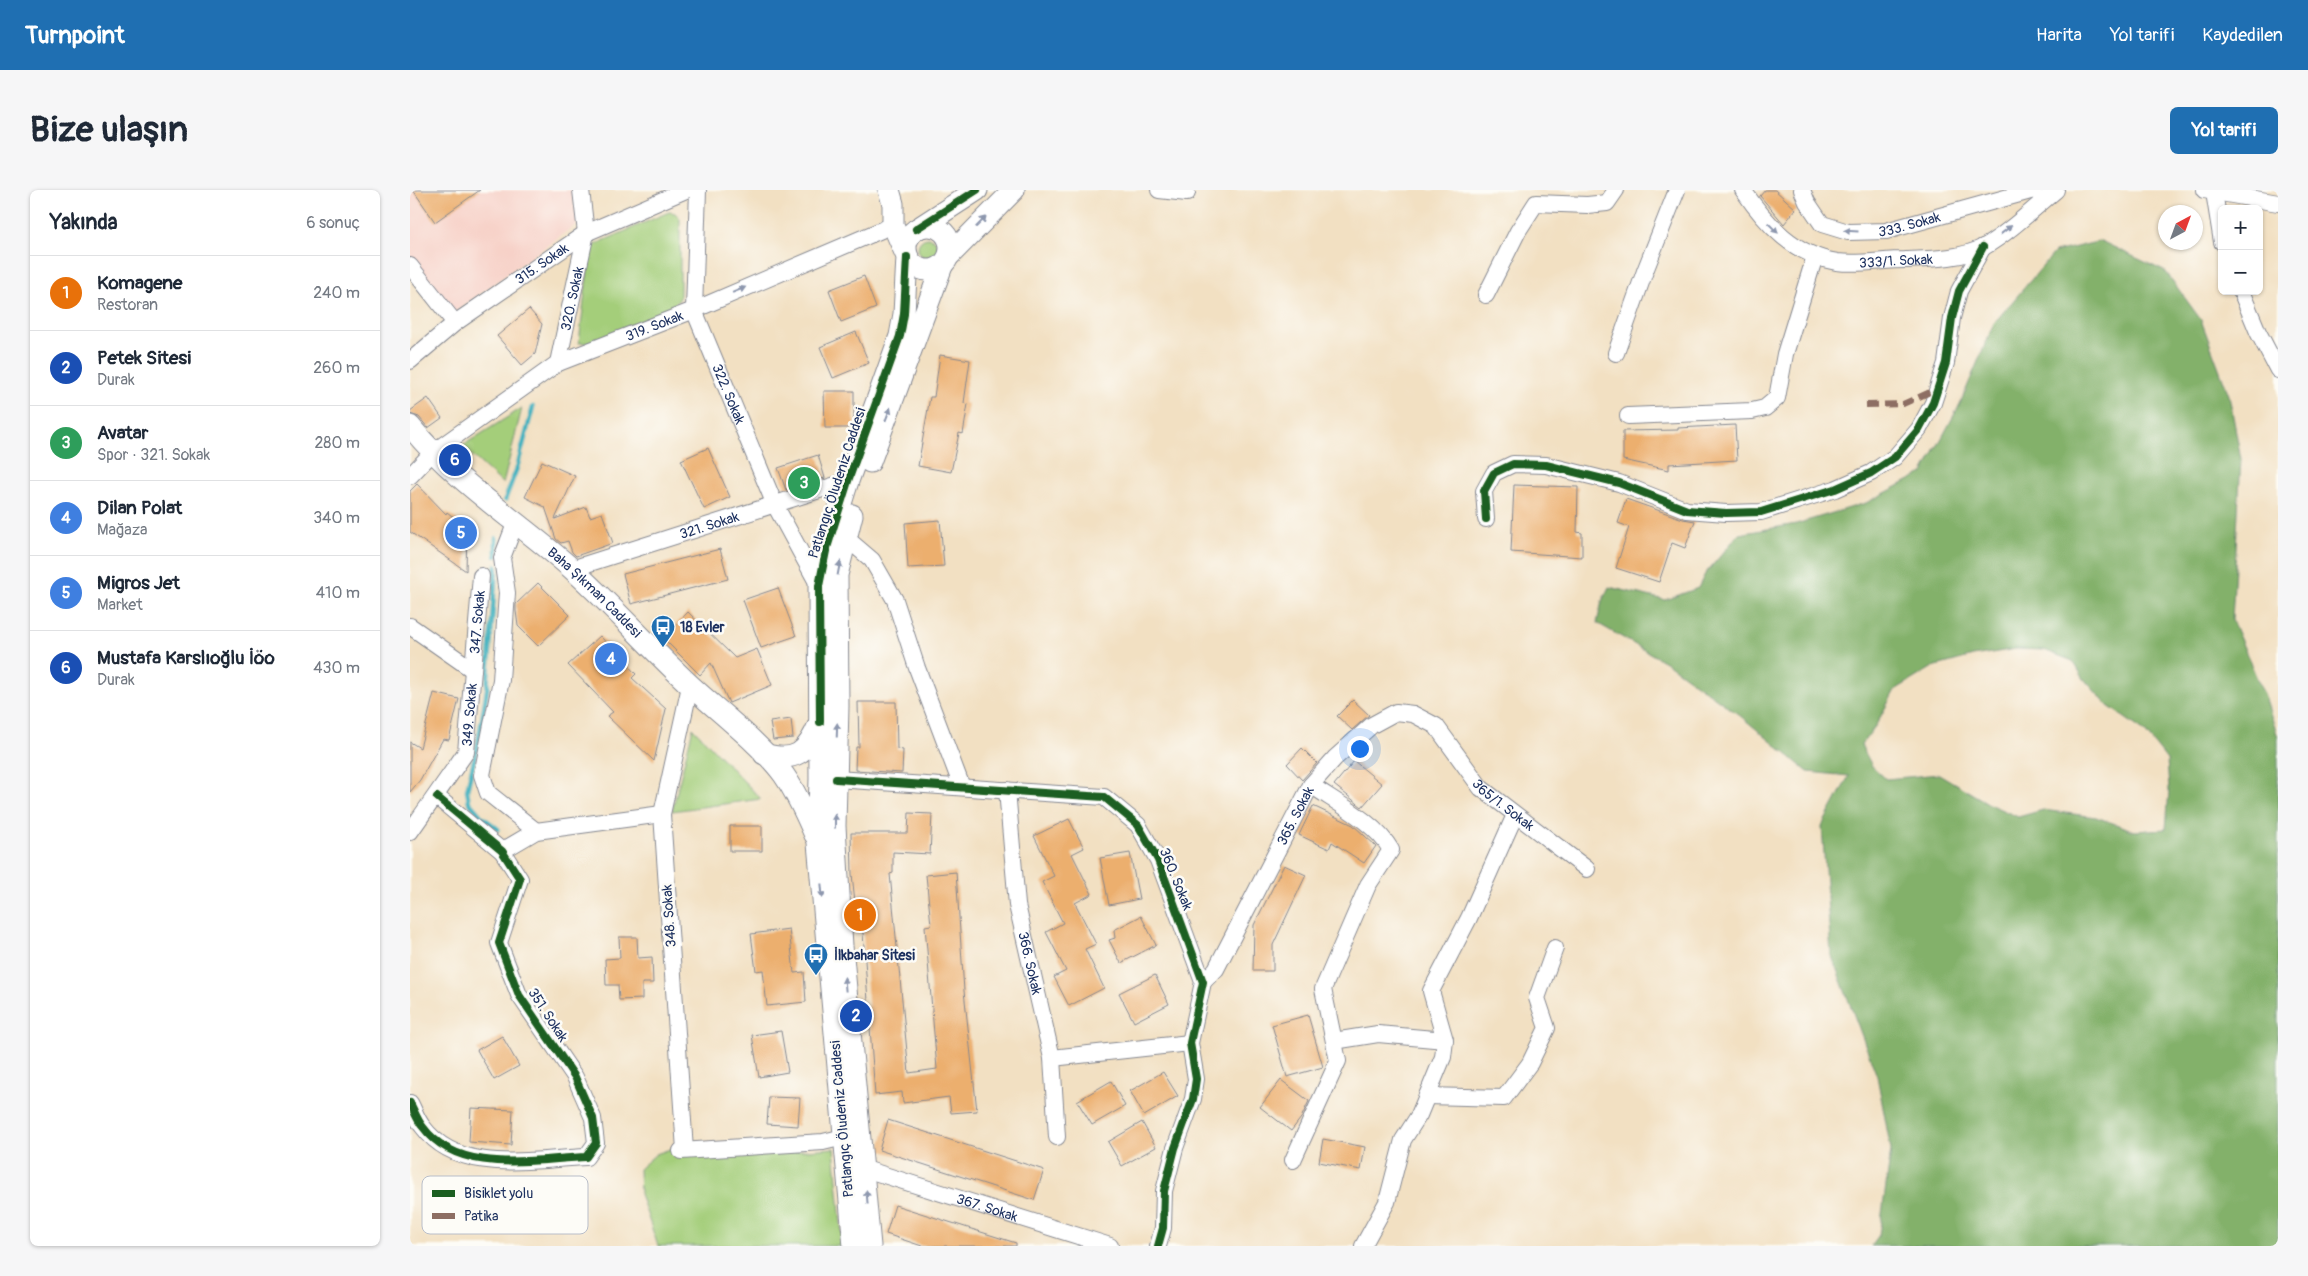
<!DOCTYPE html>
<html lang="tr">
<meta charset="utf-8">
<style>
body{margin:0;font-family:Pangolin,sans-serif;background:#f6f6f7;color:#1f2937}
.controls{position:absolute;right:15px;top:15px;display:grid;overflow:hidden;border-radius:8px;box-shadow:0 1px 4px #0004}
.controls button{width:45px;height:45px;display:grid;place-items:center;padding:0;border:0;border-bottom:1px solid #e0e1e3;background:#fff;color:#1f2937;font:25px sans-serif}
.compass{position:absolute;left:1748px;top:15px;width:45px;height:45px;border-radius:50%;background:#fff;box-shadow:0 1px 4px #0004;rotate:41deg}
.you{position:absolute;left:949px;top:558px;width:18px;height:18px;margin:-12px;border:4px solid #fff;border-radius:50%;background:#1a73e8;box-shadow:0 0 0 8px #1a73e833}
.badge{display:grid;place-items:center;width:32px;height:32px;border-radius:50%;background:#1f6fb2;color:#fff;font-size:16px;font-weight:700}
.pin{position:absolute;translate:-50% -50%;border:2px solid #fff;box-shadow:0 1px 5px #0006}
.list{margin:0;padding:0;list-style:none}
h2{display:flex;justify-content:space-between;align-items:center;height:65px;margin:0;padding:0 20px;font-size:21px}
h2 small{font-size:16px;font-weight:400;color:#747a83}
.list li{display:grid;grid-template-columns:32px 1fr auto;gap:15px;align-items:center;box-sizing:border-box;height:75px;padding:0 20px;border-top:1px solid #e0e1e3}
.list b{display:block;font-size:19px;white-space:nowrap}
.list p{margin:0;font-size:16px;white-space:nowrap;color:#747a83}
.list em{font-size:16px;font-style:normal;color:#747a83}
.map{position:relative;flex:none;width:1868px;height:1056px;overflow:hidden;border-radius:8px}
header{display:flex;align-items:center;gap:30px;box-sizing:border-box;height:70px;padding:0 25px;background:#1f6fb2;color:#fff}
header strong{font-size:24px}
nav{display:flex;gap:28px;margin-inline-start:auto;font-size:18px}
.intro{display:flex;align-items:center;justify-content:space-between;box-sizing:border-box;height:120px;padding:0 30px}
h1{margin:0;font-size:35px}
.button{padding:12px 22px;border-radius:8px;background:#1f6fb2;color:#fff;font-size:18px;font-weight:700}
main{display:flex;gap:30px;padding:0 30px}
aside{flex:1;background:#fff;border-radius:8px;box-shadow:0 1px 4px #0004}
.map>svg:first-child{display:block}
.built{fill:#f7d1c8}
.green{fill:#a4ce7a;stroke:#607e6c}
.forest{fill:#83b16a;stroke:#4f7064;fill-rule:evenodd}
.lines{fill:none;stroke-linecap:round;stroke-linejoin:round}
.stream{stroke:#44b2c0;stroke-width:4.5}
.building{fill:#ecaf6e}
.minor-casing{stroke:#868890;stroke-width:18}
.major-casing{stroke:#868890;stroke-width:23}
.minor{stroke:#fff;stroke-width:16}
.major{stroke:#fff;stroke-width:21}
.quiet{stroke:#8d6e63;stroke-width:6;stroke-dasharray:12 6;stroke-linecap:butt}
.cycleway-casing{stroke:#fdfcf7;stroke-width:11}
.cycleway{stroke:#1b5e20;stroke-width:8}
.oneway{fill:#8d97ae}
.labels{text-anchor:middle;dominant-baseline:central;stroke-width:5;stroke-linejoin:round;paint-order:stroke}
.street-label{font-size:14px;fill:#1b2f5e;stroke:#fdfcf7}
.poi-label{font-size:14px;font-weight:bold;fill:#1b2f5e;stroke:#fdfcf7;text-anchor:start}
.key{fill:#fdfcf7;stroke:#b9bec9;stroke-width:1}
.key-label{font-size:14px;fill:#1b2f5e}
</style>
<header>
<strong>Turnpoint</strong>
<nav><a>Harita</a><a>Yol tarifi</a><a>Kaydedilen</a></nav>
</header>
<div class="intro"><h1>Bize ulaşın</h1><a class="button">Yol tarifi</a></div>
<main>
<aside>
<h2>Yakında<small>6 sonuç</small></h2>
<ul class="list">
<li><span class="badge" style="background:#e8710a">1</span><div><b>Komagene</b><p>Restoran</p></div><em>240 m</em></li>
<li><span class="badge" style="background:#1a4fb4">2</span><div><b>Petek Sitesi</b><p>Durak</p></div><em>260 m</em></li>
<li><span class="badge" style="background:#2e9e5b">3</span><div><b>Avatar</b><p>Spor · 321. Sokak</p></div><em>280 m</em></li>
<li><span class="badge" style="background:#3f7fe0">4</span><div><b>Dilan Polat</b><p>Mağaza</p></div><em>340 m</em></li>
<li><span class="badge" style="background:#3f7fe0">5</span><div><b>Migros Jet</b><p>Market</p></div><em>410 m</em></li>
<li><span class="badge" style="background:#1a4fb4">6</span><div><b>Mustafa Karslıoğlu İöo</b><p>Durak</p></div><em>430 m</em></li>
</ul>
</aside>
<div class="map">
<svg width="1868" height="1056" viewBox="0 0 1868 1056">
<rect width="100%" height="100%" fill="#fdfcf7"/>
<filter id="ink" filterUnits="userSpaceOnUse"><feTurbulence type="fractalNoise" baseFrequency=".02" numOctaves="2"/><feDisplacementMap in="SourceGraphic" scale="10" xChannelSelector="R" yChannelSelector="G"/><feConvolveMatrix kernelMatrix="1 2 1 2 8 2 1 2 1" color-interpolation-filters="sRGB"/></filter>
<filter id="wash" filterUnits="userSpaceOnUse"><feTurbulence type="fractalNoise" baseFrequency=".0096" numOctaves="4" result="noise"/><feDisplacementMap in="SourceGraphic" scale="20" xChannelSelector="R" yChannelSelector="G"/><feGaussianBlur stdDeviation="1.12" result="paint"/><feColorMatrix in="noise" values="0 0 0 0 0 0 0 0 0 0 0 0 0 0 0 0 0 1.4 0 .05"/><feComposite in="paint" operator="in"/></filter>
<g filter="url(#wash)">
<rect width="100%" height="100%" fill="#f2e0c2"/>
<path class="built" d="M0 0H162L167 34 42 124 0 69Z"/>
<path class="green" d="M259 22 265 23 270 28V108L263 117 178 153H169L180 61 186 54Z
M508 58a10 10 0 1 1 20 0a10 10 0 1 1-20 0Z
M112 218 93 294 52 256Z
M283 538 351 609 262 621Z
M269 956 357 963 424 958 433 1056H248L230 1004 229 979 246 964Z"/>
<path class="forest" d="M1691 51 1756 82 1791 130 1819 205 1831 269 1822 430 1855 507 1868 547V1056H1461L1469 1045 1481 960 1467 886 1421 764 1412 636 1439 586 1398 582 1328 524 1257 473 1187 433 1192 411 1199 397 1255 410 1288 398 1295 384 1329 344 1386 334 1456 313 1513 283 1550 214 1584 133 1645 62ZM1606 459 1634 460 1663 471 1674 489 1698 516 1735 542 1757 570 1759 600 1756 639 1725 641 1686 627 1633 620 1608 627 1581 615 1529 584 1476 589 1462 576 1451 555 1466 535 1485 500 1523 477 1563 466Z"/>
<g class="lines">
<path class="stream" d="M95 310 107 278 123 217
M86 366V348
M86 376 77 500 68 553 57 600 59 612 71 626 88 639"/>
</g>
<g id="blocks">
<path class="building" d="M3 0H70L25 32Z
M1355 0H1365L1386 19 1374 34 1350 6Z
M454 86 466 118 431 132 419 100Z
M119 119 132 134 125 164 112 175 87 146Z
M446 142 459 173 423 188 410 157Z
M530 165 560 170 554 213 558 214 553 244 549 243 541 282 508 276 520 207H524Z
M414 201H444V238H415Z
M18 208 32 228 18 238 9 227 0 224V221Z
M1325 235 1327 270 1259 274V280L1213 270V241L1268 240V238Z
M298 258 320 307 294 319 271 270Z
M408 265 415 288 376 300 368 278Z
M132 271 165 286 145 329 176 317 180 327 192 323 203 353 166 366 162 362 158 351 151 353 146 349 135 317 115 307Z
M7 294 36 324 37 322 57 338 56 381 0 342V301Z
M1104 295 1168 297 1167 342 1172 343V367L1101 362Z
M1216 309 1273 329 1285 331 1275 358 1262 353 1249 392 1206 378 1219 337 1208 333Z
M530 330 534 376 498 378 495 333Z
M310 359 318 389 221 414 213 384Z
M128 393 160 425 128 456 108 436 106 421V414Z
M368 398 386 446 351 458 333 410Z
M278 422 325 468 347 459 362 495 319 513 301 473 290 485 253 448Z
M190 446 226 484 222 488 256 519 244 571 197 526 203 522 158 475Z
M24 503 49 509 39 550 33 549 10 590 0 602V552L10 558Z
M943 510 959 525 942 540 927 526Z
M448 512H486L487 559 493 560 492 583 445 580 446 557H449Z
M381 529 383 548 363 550 360 532Z
M892 558 907 573 892 590 877 574Z
M944 571 972 594 952 617 924 595Z
M903 616 943 635 966 656 954 673 922 652 919 659 889 645Z
M499 623 522 624 520 664 483 662V683L480 684 499 883 527 879 515 736 521 735 516 685 546 682 554 801 567 921 541 923 539 907 493 913 492 902 465 905 452 730 447 731 442 684 441 643H498Z
M659 629 674 658 662 664 682 704 665 713 686 754 675 759 694 798 659 816 644 787 656 781 636 742 653 733 632 692 644 686 624 646Z
M320 636H352V661H320Z
M720 663 729 709 699 715 690 668Z
M874 675 896 685 863 755V781H843L844 735Z
M731 726 746 755 711 773 699 750 705 748 704 740Z
M379 739 384 783 394 782 396 812 357 816 353 780 346 781 341 744Z
M209 747H227L228 768 242 767 243 793H232V809L209 810 208 795H196L195 769 210 768Z
M745 785 759 814 724 832 709 803Z
M898 825 913 877 877 887 862 835Z
M371 841 378 882 349 887 342 845Z
M92 846 109 876 84 890 67 860Z
M753 882 768 906 734 926 720 901Z
M871 890 899 911 891 928 881 941 850 917Z
M701 891 715 916 682 935 667 911Z
M359 907 390 908 388 936 357 934Z
M61 918 103 920 101 955 59 952Z
M478 930 634 980 624 1010 469 960Z
M732 932 746 957 712 976 698 952Z
M913 949 955 957 951 980 909 972Z
M485 1015 606 1053V1056H512L476 1044Z"/>
</g>
</g>
<g filter="url(#ink)">
<use href="#blocks" fill-opacity="0" stroke="#868890" stroke-width="1"/>
<g class="lines">
<defs>
<g id="minor">
<path id="s1" d="M288 0 284 120 365 315 409 396"/>
<path d="M749 0 777 3"/>
<path id="s2" d="M1333 0C1356 34 1384 65 1427 72 1449 75 1473 70 1495 70 1521 69 1550 69 1574 57 1600 42 1623 19 1646 0"/>
<path id="s3" d="M1392 0 1397 12 1412 34 1438 42 1476 41 1624 0"/>
<path d="M1794 0 1868 13"/>
<path d="M1804 2 1812 52"/>
<path d="M0 76 45 133"/>
<path d="M1831 101 1848 142 1868 180"/>
<path d="M1076 105 1108 41 1126 13 1177 15 1197 13 1206 0"/>
<path d="M1206 163 1235 81 1267 0"/>
<path id="s4" d="M0 171 45 133 176 43 276 0"/>
<path id="s5" d="M148 173 176 43 171 0"/>
<path d="M1218 226 1342 221 1355 218 1367 208 1375 164 1405 66"/>
<path id="s6" d="M0 286 22 263 148 173 284 120 483 35"/>
<path d="M1076 329 1074 301 1084 283 1103 274 1136 275 1209 293 1277 320 1316 323 1351 322 1425 299 1461 283 1485 267 1509 239 1523 213 1536 173 1542 128 1549 101 1573 57"/>
<path d="M105 334 92 368 97 403 91 490 72 585 78 603 126 641"/>
<path d="M435 347 462 370 485 410 507 478 552 597"/>
<path id="s7" d="M161 379 438 291"/>
<path d="M0 436 63 480"/>
<path d="M426 589 694 607 728 635 748 670 793 792 780 853 786 889 783 909 765 958 754 1001 753 1038 748 1056"/>
<path id="s8" d="M597 600 607 715 642 868 647 947"/>
<path id="s9" d="M0 642 56 562 71 386"/>
<path d="M92 661 126 641 252 624"/>
<path id="s10" d="M793 792 806 779 901 595 925 568 962 535 986 522 1003 524 1026 536 1071 598 1177 679"/>
<path d="M924 851 968 844 1035 850"/>
<path d="M642 868 780 853"/>
<path d="M1017 906 1094 908 1120 873 1137 838 1127 808 1145 758"/>
<path d="M0 913C4 920 7 930 13 937 49 986 124 969 176 967L186 953 183 928 165 887 109 805 89 753 110 689 92 661 27 607"/>
<path d="M275 960 252 624 280 496"/>
<path d="M271 961 413 952 434 947"/>
<path d="M883 970 928 871 913 799 958 695 981 660C966 633 927 613 901 595"/>
<path id="s11" d="M455 979 700 1056"/>
<path d="M953 1056 977 1012 993 950 1009 925 1033 867 1035 850 1021 801 1059 728 1105 625"/>
</g>
<g id="major">
<circle cx="518" cy="58" r="22"/>
<path d="M507 39 567 0"/>
<path d="M540 65 604 0"/>
<path id="s12" d="M0 236C46 293 108 331 162 379 203 416 240 458 281 496 309 522 352 555 374 585 387 604 396 624 405 645"/>
<path d="M460 272 532 76"/>
<path d="M442 325 427 385 428 516 425 636 432 756 460 1056"/>
<path d="M354 564C385 573 397 563 409 534"/>
<path d="M444 1056 408 653 410 589 409 396 416 361 438 291 490 146 494 124 497 67 483 35V14L479 0"/>
</g>
</defs>
<use href="#minor" class="minor-casing"/>
<use href="#major" class="major-casing"/>
<use href="#minor" class="minor"/>
<use href="#major" class="major"/>
<path class="quiet" d="M1456 215 1493 214 1527 199"/>
<defs>
<path id="cycleway" d="M506 39 567 0
M1076 329 1074 301 1084 283 1103 274 1136 275 1209 293 1277 320 1316 323 1351 322 1425 299 1461 283 1485 267 1509 239 1523 213 1536 173 1542 128 1549 101 1573 57
M410 532 409 396 416 361 438 291 490 146 494 124 497 67
M426 589 694 607 728 635 748 670 793 792 780 853 786 889 783 909 765 958 754 1001 753 1038 748 1056
M0 913C4 920 7 930 13 937 49 986 124 969 176 967L186 953 183 928 165 887 109 805 89 753 110 689 92 661 27 607"/>
</defs>
<use href="#cycleway" class="cycleway-casing"/>
<use href="#cycleway" class="cycleway"/>
</g>
<defs><path id="oneway-solid" d="M-6-.8H1V-3.2L6.5 0L1 3.2V.8H-6Z" transform="scale(1.25)"/></defs>
<g class="oneway">
<use href="#oneway-solid" transform="translate(571 32) rotate(-46)"/>
<use href="#oneway-solid" transform="translate(1363 38) rotate(44)"/>
<use href="#oneway-solid" transform="translate(1596 40) rotate(-38)"/>
<use href="#oneway-solid" transform="translate(1441 41) rotate(-176)"/>
<use href="#oneway-solid" transform="translate(329 100) rotate(-23)"/>
<use href="#oneway-solid" transform="translate(478 224) rotate(-69)"/>
<use href="#oneway-solid" transform="translate(429 378) rotate(-79)"/>
<use href="#oneway-solid" transform="translate(427 540) rotate(-88)"/>
<use href="#oneway-solid" transform="translate(425 631) rotate(-90)"/>
<use href="#oneway-solid" transform="translate(412 701) rotate(85)"/>
<use href="#oneway-solid" transform="translate(435 794) rotate(-95)"/>
<use href="#oneway-solid" transform="translate(457 1007) rotate(-95)"/>
</g>
</g>
<defs>
<symbol id="bus-pin" viewBox="-11 -11 22 30"><path d="M0 17L-7.5 6A9.5 9.5 0 1 1 7.5 6Z" fill="#1f6fb2" stroke="#fdfcf7"/><path d="M-5-6H5V4H4V6H2V4H-2V6H-4V4H-5ZM-3.5-4V0h7V-4ZM-3.5 1.2v1.5H-2V1.2ZM2 1.2v1.5H3.5V1.2Z" fill="#fff"/></symbol>
</defs>
<g fill-rule="evenodd">
<use href="#bus-pin" x="239" y="423" width="28" height="38"/>
<use href="#bus-pin" x="392" y="751" width="28" height="38"/>
</g>
<g class="labels">
<g class="street-label">
<text stroke="none"><textPath href="#s3" startOffset="129">333. Sokak</textPath></text>
<text stroke="none"><textPath href="#s2" startOffset="181">333/1. Sokak</textPath></text>
<text stroke="none"><textPath href="#s4" startOffset="164">315. Sokak</textPath></text>
<text stroke="none"><textPath href="#s5" startOffset="66">320. Sokak</textPath></text>
<text stroke="none"><textPath href="#s6" startOffset="290">319. Sokak</textPath></text>
<text stroke="none"><textPath href="#s1" startOffset="211">322. Sokak</textPath></text>
<text transform="translate(427 293) rotate(-72)">Patlangıç Öludeniz Caddesi</text>
<text stroke="none"><textPath href="#s7" startOffset="145">321. Sokak</textPath></text>
<text stroke="none"><textPath href="#s12" startOffset="249">Baha Şıkman Caddesi</textPath></text>
<text stroke="none"><textPath href="#s9" startOffset="228">347. Sokak</textPath></text>
<text stroke="none"><textPath href="#s9" startOffset="135">349. Sokak</textPath></text>
<text stroke="none"><textPath href="#s10" startOffset="486">365/1. Sokak</textPath></text>
<text stroke="none"><textPath href="#s10" startOffset="191">365. Sokak</textPath></text>
<text transform="translate(766 689) rotate(68)">360. Sokak</text>
<text transform="translate(259 726) rotate(-94)">348. Sokak</text>
<text stroke="none"><textPath href="#s8" startOffset="175">366. Sokak</textPath></text>
<text transform="translate(138 825) rotate(57)">351. Sokak</text>
<text transform="translate(432 929) rotate(-95)">Patlangıç Öludeniz Caddesi</text>
<text stroke="none"><textPath href="#s11" startOffset="128">367. Sokak</textPath></text>
</g>
<g class="poi-label">
<text x="270" y="437">18 Evler</text>
<text x="424" y="765">İlkbahar Sitesi</text>
</g>
</g>
<rect x="12" y="986" width="166" height="58" rx="8" class="key"/>
<rect x="22" y="1000" width="23" height="7" fill="#1b5e20"/>
<rect x="22" y="1023" width="23" height="6" fill="#8d6e63"/>
<g class="key-label">
<text x="54" y="1008">Bisiklet yolu</text>
<text x="54" y="1031">Patika</text>
</g>
</svg>
<div class="controls">
<button>+</button>
<button>−</button>
</div>
<svg class="compass" viewBox="-18 -18 36 36"><path d="M0-13l5 13h-10z" fill="#e53935"/><path d="M0 13l5-13h-10z" fill="#747a83"/></svg>
<div class="you"></div>
<div class="pin badge" style="left:450px;top:725px;background:#e8710a">1</div>
<div class="pin badge" style="left:446px;top:826px;background:#1a4fb4">2</div>
<div class="pin badge" style="left:394px;top:293px;background:#2e9e5b">3</div>
<div class="pin badge" style="left:201px;top:469px;background:#3f7fe0">4</div>
<div class="pin badge" style="left:51px;top:343px;background:#3f7fe0">5</div>
<div class="pin badge" style="left:45px;top:270px;background:#1a4fb4">6</div>
</div>
</main>
